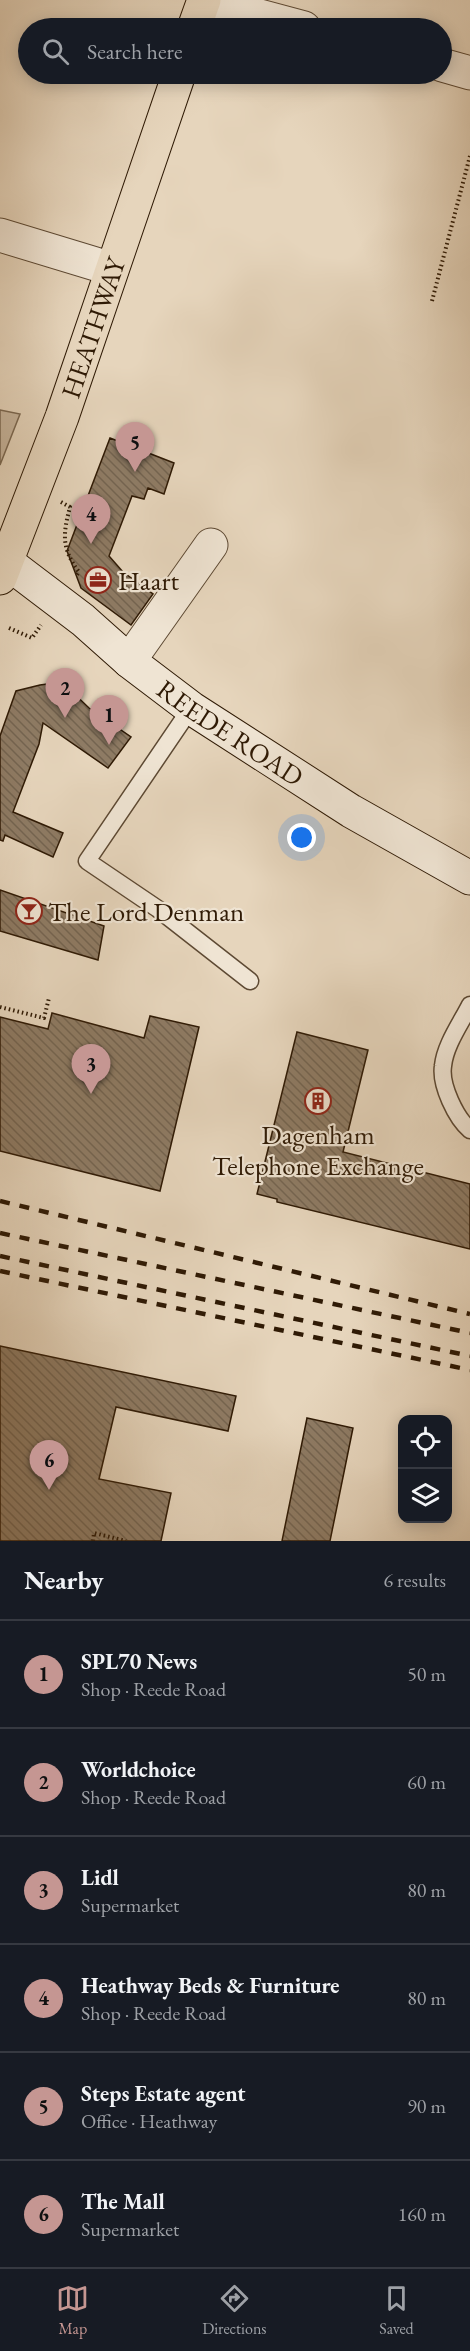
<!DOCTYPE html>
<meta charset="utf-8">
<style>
body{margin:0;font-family:"EB Garamond",serif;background:#242831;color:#f1f3f6}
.controls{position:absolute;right:18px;bottom:18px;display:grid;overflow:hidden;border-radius:12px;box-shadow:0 3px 15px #0003}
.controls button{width:54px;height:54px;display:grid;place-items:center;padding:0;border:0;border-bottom:2px solid #363941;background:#171b24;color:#f1f3f6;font:30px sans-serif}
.you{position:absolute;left:302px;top:838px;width:21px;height:21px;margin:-15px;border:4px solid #fff;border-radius:50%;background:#1a73e8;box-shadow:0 0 0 9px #1a73e833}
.badge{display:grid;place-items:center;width:39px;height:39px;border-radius:50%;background:#c59692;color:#111;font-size:20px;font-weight:700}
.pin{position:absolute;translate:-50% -50px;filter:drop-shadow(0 2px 3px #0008)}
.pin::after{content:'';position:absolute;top:32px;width:21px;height:18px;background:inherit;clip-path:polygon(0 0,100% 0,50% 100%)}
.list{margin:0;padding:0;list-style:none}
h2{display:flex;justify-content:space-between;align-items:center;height:78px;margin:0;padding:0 24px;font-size:26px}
h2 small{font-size:20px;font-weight:400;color:#9ea1a6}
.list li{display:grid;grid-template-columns:39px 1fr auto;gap:18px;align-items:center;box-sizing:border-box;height:108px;padding:0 24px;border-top:2px solid #363941}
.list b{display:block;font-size:22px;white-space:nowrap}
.list p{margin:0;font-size:20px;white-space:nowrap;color:#9ea1a6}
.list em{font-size:20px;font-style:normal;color:#9ea1a6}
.icon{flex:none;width:33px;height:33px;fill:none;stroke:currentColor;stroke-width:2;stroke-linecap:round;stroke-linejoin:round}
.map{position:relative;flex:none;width:470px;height:1541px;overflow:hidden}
.search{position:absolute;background:#171b24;box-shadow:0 3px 15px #0003;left:18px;right:18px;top:18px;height:66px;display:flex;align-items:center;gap:15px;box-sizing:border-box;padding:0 21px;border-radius:33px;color:#9ea1a6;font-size:22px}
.sheet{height:726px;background:#171b24}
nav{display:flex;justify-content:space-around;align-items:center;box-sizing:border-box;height:84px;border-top:2px solid #363941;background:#171b24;font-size:16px;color:#9ea1a6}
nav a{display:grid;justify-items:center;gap:3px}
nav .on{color:#c59692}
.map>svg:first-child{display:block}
.green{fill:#c7b59d;stroke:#7b6851;stroke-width:1.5}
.building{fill:url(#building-back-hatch);stroke:#2f1a05;stroke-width:1.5}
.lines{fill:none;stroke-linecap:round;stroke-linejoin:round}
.lane-casing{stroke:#5d4933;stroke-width:19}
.street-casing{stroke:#5d4933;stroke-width:35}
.secondary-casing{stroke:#2f1a05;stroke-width:35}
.primary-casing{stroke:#2f1a05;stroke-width:35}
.path{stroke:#2f1a05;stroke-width:4;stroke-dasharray:1.5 3;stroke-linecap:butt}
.lane{stroke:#efe4d3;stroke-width:16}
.street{stroke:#efe4d3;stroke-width:33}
.secondary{stroke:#efe4d3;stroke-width:33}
.primary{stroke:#e6d5bc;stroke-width:33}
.rail{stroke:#2f1a05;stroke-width:4.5;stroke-dasharray:10 10;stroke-linecap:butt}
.labels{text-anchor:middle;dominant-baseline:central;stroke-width:4.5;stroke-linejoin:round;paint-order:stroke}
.street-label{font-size:27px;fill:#2f1a05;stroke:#efe4d3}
.poi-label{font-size:27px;fill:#2f1a05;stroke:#efe4d3;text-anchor:start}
</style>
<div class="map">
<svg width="470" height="1541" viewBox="0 0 470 1541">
<defs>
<pattern id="building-back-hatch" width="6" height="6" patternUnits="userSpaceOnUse" patternTransform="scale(1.5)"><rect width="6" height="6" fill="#8e7b64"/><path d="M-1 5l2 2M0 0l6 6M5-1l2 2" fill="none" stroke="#746450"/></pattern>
</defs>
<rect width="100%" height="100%" fill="#e6d5bc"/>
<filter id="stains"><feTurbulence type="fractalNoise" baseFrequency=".00333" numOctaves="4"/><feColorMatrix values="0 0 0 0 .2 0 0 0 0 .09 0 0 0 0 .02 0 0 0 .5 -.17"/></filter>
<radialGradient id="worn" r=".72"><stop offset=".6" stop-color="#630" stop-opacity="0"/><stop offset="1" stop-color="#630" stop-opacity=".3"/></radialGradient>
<path class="green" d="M0 410 20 414 0 465Z"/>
<path class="building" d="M110 438 174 463 164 494 148 488 144 499 132 496 109 556 123 572 153 594 131 625 81 588 67 551Z
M62 682 89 708 131 737 108 768 43 723 39 744 13 812 63 833 53 857 5 835 3 841 0 840V736L16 691 40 685Z
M0 890 104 926 98 960 0 931Z
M52 1013 144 1038 150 1016 199 1027 160 1191 0 1151V1017L48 1029Z
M297 1032 368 1050 343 1152 470 1184V1249L277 1202V1199L257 1194Z
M0 1346 236 1396 228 1431 116 1407 99 1479 171 1493 161 1541H0Z
M307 1418 353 1428 330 1541H282Z"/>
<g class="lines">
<defs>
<path id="lane" d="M191 708 87 861 158 909 250 981
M470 1005C461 1023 445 1045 443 1066 440 1085 456 1118 470 1130"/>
<path id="street" d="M204 1 304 28
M442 65 470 73
M0 235 112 269
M129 661 211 545"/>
<g id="secondary">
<path id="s1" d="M0 557 83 620 129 661 191 708 351 811 470 878"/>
</g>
<g id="primary">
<path d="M194 28 204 0"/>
<path id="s2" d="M0 578 62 417 179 74"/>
</g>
</defs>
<use href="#lane" class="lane-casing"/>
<use href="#street" class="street-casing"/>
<use href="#secondary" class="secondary-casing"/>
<use href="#primary" class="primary-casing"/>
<path class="path" d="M432 301 470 156
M61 502 70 507C63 534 61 548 79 572L76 576
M9 628 32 638 41 625
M0 1007 44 1018 49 998
M93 1541 94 1533 126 1541"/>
<use href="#lane" class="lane"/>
<use href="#street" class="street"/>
<use href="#secondary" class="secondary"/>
<use href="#primary" class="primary"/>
<path class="rail" d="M0 1201 470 1314
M0 1233 470 1333
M0 1256 470 1356
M0 1271 470 1370"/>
</g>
<defs>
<symbol id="office-ring" viewBox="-11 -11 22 22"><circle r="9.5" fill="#efe4d3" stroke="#8f2418" stroke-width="1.5"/><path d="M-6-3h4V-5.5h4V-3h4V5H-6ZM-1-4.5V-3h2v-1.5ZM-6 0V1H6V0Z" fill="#8f2418"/></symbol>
<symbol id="bar-ring" viewBox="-11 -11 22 22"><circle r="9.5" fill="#efe4d3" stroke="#8f2418" stroke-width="1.5"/><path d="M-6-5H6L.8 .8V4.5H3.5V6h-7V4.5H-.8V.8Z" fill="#8f2418"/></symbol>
<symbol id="building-ring" viewBox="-11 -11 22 22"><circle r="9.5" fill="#efe4d3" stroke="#8f2418" stroke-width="1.5"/><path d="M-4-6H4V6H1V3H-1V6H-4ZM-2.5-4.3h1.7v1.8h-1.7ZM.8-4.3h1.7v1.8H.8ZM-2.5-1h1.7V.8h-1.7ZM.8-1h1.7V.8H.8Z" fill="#8f2418"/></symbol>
</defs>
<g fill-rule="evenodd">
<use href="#office-ring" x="83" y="565" width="30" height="30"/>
<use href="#bar-ring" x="14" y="896" width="30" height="30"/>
<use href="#building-ring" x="303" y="1086" width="30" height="30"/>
</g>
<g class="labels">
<g class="street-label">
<text stroke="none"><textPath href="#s2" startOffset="267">HEATHWAY</textPath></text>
<text stroke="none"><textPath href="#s1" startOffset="290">REEDE ROAD</textPath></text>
</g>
<g class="poi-label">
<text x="118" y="580">Haart</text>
<text x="48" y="911">The Lord Denman</text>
<text x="318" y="1134" text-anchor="middle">Dagenham<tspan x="318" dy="31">Telephone Exchange</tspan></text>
</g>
</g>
<rect width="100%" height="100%" filter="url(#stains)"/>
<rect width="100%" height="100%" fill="url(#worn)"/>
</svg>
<div class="controls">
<button><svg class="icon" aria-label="locate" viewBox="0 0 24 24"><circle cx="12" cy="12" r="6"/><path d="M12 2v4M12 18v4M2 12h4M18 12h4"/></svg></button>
<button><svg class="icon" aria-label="layers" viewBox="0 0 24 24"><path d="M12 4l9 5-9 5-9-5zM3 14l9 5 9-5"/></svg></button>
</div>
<div class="you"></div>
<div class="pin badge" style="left:109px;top:745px">1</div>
<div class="pin badge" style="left:65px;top:718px">2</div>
<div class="pin badge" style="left:91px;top:1094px">3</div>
<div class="pin badge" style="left:91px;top:544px">4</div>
<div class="pin badge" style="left:135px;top:472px">5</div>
<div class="pin badge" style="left:49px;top:1490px">6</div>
<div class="search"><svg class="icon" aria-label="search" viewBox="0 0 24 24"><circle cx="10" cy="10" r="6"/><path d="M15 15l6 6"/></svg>Search here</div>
</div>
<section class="sheet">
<h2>Nearby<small>6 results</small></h2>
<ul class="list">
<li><span class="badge">1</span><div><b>SPL70 News</b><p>Shop · Reede Road</p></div><em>50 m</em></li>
<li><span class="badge">2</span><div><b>Worldchoice</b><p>Shop · Reede Road</p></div><em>60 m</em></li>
<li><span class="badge">3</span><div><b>Lidl</b><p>Supermarket</p></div><em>80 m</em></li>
<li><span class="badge">4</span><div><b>Heathway Beds &amp; Furniture</b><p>Shop · Reede Road</p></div><em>80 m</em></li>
<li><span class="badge">5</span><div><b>Steps Estate agent</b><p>Office · Heathway</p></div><em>90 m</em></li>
<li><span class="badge">6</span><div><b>The Mall</b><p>Supermarket</p></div><em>160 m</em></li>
</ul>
</section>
<nav>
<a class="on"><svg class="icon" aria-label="map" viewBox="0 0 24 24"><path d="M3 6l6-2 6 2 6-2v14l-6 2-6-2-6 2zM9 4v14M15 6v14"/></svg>Map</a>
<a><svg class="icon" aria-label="directions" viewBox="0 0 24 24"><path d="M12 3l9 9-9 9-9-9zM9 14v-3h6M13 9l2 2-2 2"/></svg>Directions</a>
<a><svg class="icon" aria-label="saved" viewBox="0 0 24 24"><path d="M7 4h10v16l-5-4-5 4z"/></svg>Saved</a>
</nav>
